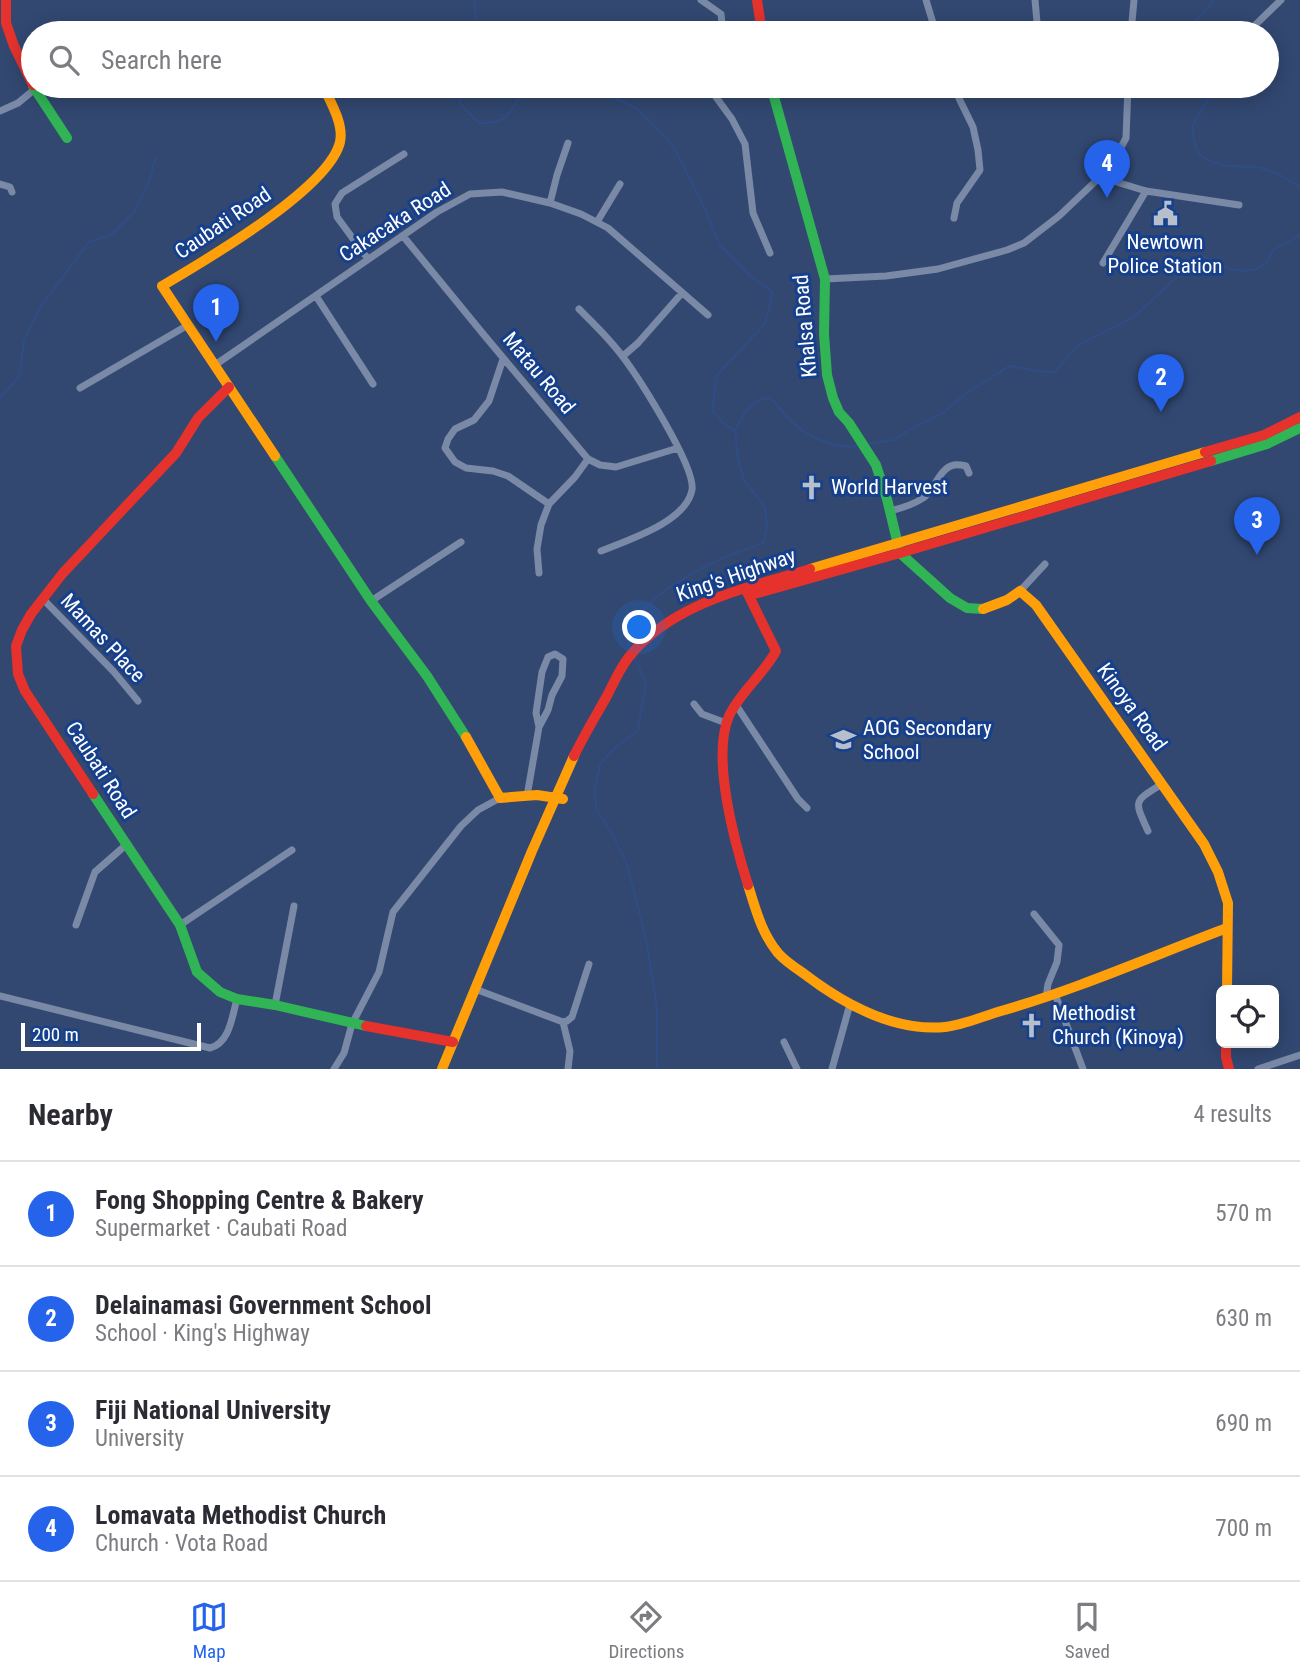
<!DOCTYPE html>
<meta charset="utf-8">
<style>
body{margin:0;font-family:"Roboto Condensed",sans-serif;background:#f7f7f7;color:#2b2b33}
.controls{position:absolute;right:21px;bottom:21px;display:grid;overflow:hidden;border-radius:10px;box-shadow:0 4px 18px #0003}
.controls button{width:63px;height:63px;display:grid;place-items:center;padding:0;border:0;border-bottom:2px solid #e1e1e2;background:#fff;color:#2b2b33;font:35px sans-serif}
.scale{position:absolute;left:21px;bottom:18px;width:180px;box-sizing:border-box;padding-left:7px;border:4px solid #fff;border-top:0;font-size:19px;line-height:24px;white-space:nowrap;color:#fff;-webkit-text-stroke:5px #17408c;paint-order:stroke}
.you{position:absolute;left:640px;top:628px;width:24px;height:24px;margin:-18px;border:5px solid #fff;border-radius:50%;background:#1a73e8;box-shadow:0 0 0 10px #1a73e833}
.badge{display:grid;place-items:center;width:46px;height:46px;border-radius:50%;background:#2563eb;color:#fff;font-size:23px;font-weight:700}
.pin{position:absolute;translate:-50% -58px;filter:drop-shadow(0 2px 4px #0008)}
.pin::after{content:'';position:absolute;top:37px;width:24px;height:21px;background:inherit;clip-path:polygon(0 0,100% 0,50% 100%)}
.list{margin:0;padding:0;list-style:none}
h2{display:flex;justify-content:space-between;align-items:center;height:91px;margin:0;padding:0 28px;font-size:30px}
h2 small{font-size:23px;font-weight:400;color:#7c7c81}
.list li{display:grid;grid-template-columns:46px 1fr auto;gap:21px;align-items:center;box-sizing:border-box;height:105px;padding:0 28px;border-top:2px solid #e1e1e2}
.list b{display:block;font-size:26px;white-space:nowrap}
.list p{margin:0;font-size:23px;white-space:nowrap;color:#7c7c81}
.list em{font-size:23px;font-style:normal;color:#7c7c81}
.icon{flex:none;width:38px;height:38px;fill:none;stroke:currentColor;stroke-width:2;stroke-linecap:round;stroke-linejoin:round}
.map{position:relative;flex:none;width:1300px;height:1069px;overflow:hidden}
.search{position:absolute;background:#fff;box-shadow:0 4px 18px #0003;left:21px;right:21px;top:21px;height:77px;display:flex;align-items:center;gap:18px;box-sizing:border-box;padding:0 24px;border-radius:38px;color:#7c7c81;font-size:26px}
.sheet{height:511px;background:#fff}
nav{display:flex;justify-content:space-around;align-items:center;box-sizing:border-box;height:98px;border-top:2px solid #e1e1e2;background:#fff;font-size:19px;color:#7c7c81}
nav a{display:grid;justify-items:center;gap:4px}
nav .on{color:#2563eb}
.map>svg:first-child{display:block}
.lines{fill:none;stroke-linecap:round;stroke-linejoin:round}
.stream{stroke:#2f4d84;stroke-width:2}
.street{stroke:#7989a6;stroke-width:7}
.fast{stroke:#30b455;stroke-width:10}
.slow{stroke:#ff9f0a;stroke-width:10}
.jam{stroke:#e5322d;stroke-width:10}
.labels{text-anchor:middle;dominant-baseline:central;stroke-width:6;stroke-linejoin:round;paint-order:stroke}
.street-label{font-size:21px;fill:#fff;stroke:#17408c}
.poi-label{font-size:21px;fill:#fff;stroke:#17408c;text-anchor:start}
</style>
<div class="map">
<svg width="1300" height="1069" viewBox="0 0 1300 1069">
<rect width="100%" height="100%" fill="#324871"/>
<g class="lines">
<path class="stream" d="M470 33 476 17 474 0
M1196 33V21L1214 0
M453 86 462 106 479 123C512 125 510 107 528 86
M581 86 597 90 636 108 659 130 675 149 706 211 719 244 750 276 772 291 769 309 764 325 717 375 712 410 723 423 735 431 738 459 744 480 765 507 767 525 764 542C755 547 747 549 738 552 709 563 659 588 641 614 635 622 632 635 629 644L630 647
M1209 86 1207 101 1192 126 1194 141 1199 154 1210 161 1226 166 1259 167 1280 175 1300 187
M0 398 20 375 24 341 41 306 89 242 111 235 134 212 148 184 156 157
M735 431C744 414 748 400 770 398 778 405 783 412 789 419 805 436 834 449 857 446
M866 444 895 440 909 430 943 413 964 395 1009 366C1025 368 1038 373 1055 372L1078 345 1134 317 1182 272 1189 258 1205 257 1230 269 1242 271 1254 270 1267 263 1273 250 1300 235
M635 659 646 683 638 730 617 746 600 764 595 788 596 809 610 830 627 864 646 939 657 1007V1069"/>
<path class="street" d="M701 0 721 14 723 33
M926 0 936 33
M1035 0 1038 33
M592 32 609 33
M746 33 761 30
M1131 33 1134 0
M1247 33 1281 0
M713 86V93L732 119 745 144 753 213 770 253
M953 86 973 127 978 150 980 170 957 203 954 218
M0 111 18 103 35 89
M1100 177 1146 191 1239 205
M0 184 10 187 12 192
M550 203 557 175 568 143
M597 222 620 184
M403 236 484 335 588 459 600 465 616 467 678 448
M368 259 337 217 335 204 342 193 404 154
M1103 263 1146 191
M825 279 886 276 938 269 1007 250 1024 243 1059 216 1100 177 1113 162 1126 138 1128 86
M316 296 373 384
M579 309C594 324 610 339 623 357 638 377 696 467 692 490 686 522 628 540 601 551
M623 356 638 343 682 293
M503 359 489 401 474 420 455 429 448 439 445 448 455 462 466 468 493 471 508 476 549 504
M215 365 437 212 470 194 502 192 550 203 581 214 608 228 708 315
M80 388 188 325
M890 511C902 508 913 505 923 498 935 490 939 468 954 465 958 464 962 465 966 466L969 473
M539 573 537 549 541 525 549 504 575 477 588 459
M1020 591 1045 564
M43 599 114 672 138 701
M371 601 461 542
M694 704 702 714 726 723
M736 705 798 799 807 808
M527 796 539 727 536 713 542 672 548 657 555 654 563 659 562 676 552 695 548 710 539 727
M1148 831C1134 800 1133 802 1162 784
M1034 914 1059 945 1057 962 1048 984 1046 997
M76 925 95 872 127 844
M180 925 292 850
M475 989 563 1022 567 1021 572 1017 589 964
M1055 994 1083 1069
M0 996 210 1048C230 1043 232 1016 237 999
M275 1005 294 906
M563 1022 570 1051 568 1069
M784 1042 797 1069
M334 1069 344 1053 352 1024 379 972 393 912 461 826 478 810 500 798
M832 1069 850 1004
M1258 1069 1300 1055"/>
<path class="fast" d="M33 86 67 138
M771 86 825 279 824 334 827 375 833 398 839 412 849 423 876 465 887 499 900 553 950 598 967 608 983 609
M275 456 371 601 427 676 466 737
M1211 461 1267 444 1300 428
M93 794 180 925 197 972 220 992 237 999 275 1005 366 1026"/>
<path class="slow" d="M275 456 162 286C204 261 329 189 340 142 344 124 330 101 323 86
M810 569 1205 452
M983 609 1007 600 1020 591 1036 605 1204 844 1218 872 1228 903 1227 990
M466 737 500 798 537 795 563 799
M748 885C756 910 761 932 778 953 785 961 794 967 803 973 842 1003 893 1032 945 1027 964 1025 983 1016 1001 1011 1078 989 1152 956 1227 928
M442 1069 532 851 574 756"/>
<path class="jam" d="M6 0V23L14 46 33 85
M757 0 762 33
M1205 452 1264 435 1300 417
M745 588 776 651C763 675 740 692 729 716 711 757 735 844 748 885
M754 594 900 553 1211 461
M574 756C584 735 597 714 608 694 614 682 620 668 629 657 672 603 747 588 810 569
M93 794 25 691 18 674 16 646 22 630 31 614 63 573 176 453 198 418 229 387
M366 1026 453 1042
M1226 1043V1057L1229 1069"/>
</g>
<defs>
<symbol id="civic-bare" viewBox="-9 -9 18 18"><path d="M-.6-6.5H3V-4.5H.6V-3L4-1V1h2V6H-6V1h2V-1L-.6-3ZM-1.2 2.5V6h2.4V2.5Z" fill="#b7bfcd" stroke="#17408c" stroke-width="2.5" paint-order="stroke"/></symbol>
<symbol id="church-bare" viewBox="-9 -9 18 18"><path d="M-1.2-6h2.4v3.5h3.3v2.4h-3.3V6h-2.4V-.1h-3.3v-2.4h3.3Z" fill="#b7bfcd" stroke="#17408c" stroke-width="2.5" paint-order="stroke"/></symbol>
<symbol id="university-bare" viewBox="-9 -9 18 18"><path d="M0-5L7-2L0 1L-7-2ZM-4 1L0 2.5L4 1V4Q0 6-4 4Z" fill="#b7bfcd" stroke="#17408c" stroke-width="2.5" paint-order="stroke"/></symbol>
</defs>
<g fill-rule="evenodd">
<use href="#civic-bare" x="1148" y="196" width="35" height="35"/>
<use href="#church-bare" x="794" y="470" width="35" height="35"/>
<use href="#university-bare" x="826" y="722" width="35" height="35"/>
<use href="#church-bare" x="1014" y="1008" width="35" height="35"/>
</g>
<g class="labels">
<g class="street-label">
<text transform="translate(395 222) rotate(-33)">Cakacaka Road</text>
<text transform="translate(223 223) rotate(-34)">Caubati Road</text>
<text transform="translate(805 326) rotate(-95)">Khalsa Road</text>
<text transform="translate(539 373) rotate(50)">Matau Road</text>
<text transform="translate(736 575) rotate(-19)">King's Highway</text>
<text transform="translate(103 638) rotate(47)">Mamas Place</text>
<text transform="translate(1132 707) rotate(54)">Kinoya Road</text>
<text transform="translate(101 770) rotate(57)">Caubati Road</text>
</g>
<g class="poi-label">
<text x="1165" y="242" text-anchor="middle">Newtown<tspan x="1165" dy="24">Police Station</tspan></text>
<text x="831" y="487">World Harvest</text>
<text x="863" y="728">AOG Secondary<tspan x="863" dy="24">School</tspan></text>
<text x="1052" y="1013">Methodist<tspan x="1052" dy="24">Church (Kinoya)</tspan></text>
</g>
</g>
</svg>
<div class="controls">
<button><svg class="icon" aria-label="locate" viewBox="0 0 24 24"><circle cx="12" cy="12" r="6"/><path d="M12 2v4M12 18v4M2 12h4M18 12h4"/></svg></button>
</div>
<div class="scale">200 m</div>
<div class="you"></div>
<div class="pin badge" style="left:216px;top:342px">1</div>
<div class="pin badge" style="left:1161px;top:412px">2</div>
<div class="pin badge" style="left:1257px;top:555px">3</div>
<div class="pin badge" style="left:1107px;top:198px">4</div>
<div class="search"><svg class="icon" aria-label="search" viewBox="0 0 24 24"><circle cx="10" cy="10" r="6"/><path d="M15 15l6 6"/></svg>Search here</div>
</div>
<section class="sheet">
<h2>Nearby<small>4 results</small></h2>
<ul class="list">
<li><span class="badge">1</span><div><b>Fong Shopping Centre &amp; Bakery</b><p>Supermarket · Caubati Road</p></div><em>570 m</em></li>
<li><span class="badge">2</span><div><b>Delainamasi Government School</b><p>School · King's Highway</p></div><em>630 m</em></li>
<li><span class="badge">3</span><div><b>Fiji National University</b><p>University</p></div><em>690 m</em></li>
<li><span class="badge">4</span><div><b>Lomavata Methodist Church</b><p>Church · Vota Road</p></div><em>700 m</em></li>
</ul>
</section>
<nav>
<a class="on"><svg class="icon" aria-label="map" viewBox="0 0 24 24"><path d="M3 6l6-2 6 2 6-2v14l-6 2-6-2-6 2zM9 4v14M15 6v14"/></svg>Map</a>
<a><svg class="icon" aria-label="directions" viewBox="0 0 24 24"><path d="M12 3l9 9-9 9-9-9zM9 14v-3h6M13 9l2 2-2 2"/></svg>Directions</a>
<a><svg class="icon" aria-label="saved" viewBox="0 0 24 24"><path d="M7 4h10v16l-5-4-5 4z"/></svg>Saved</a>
</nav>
